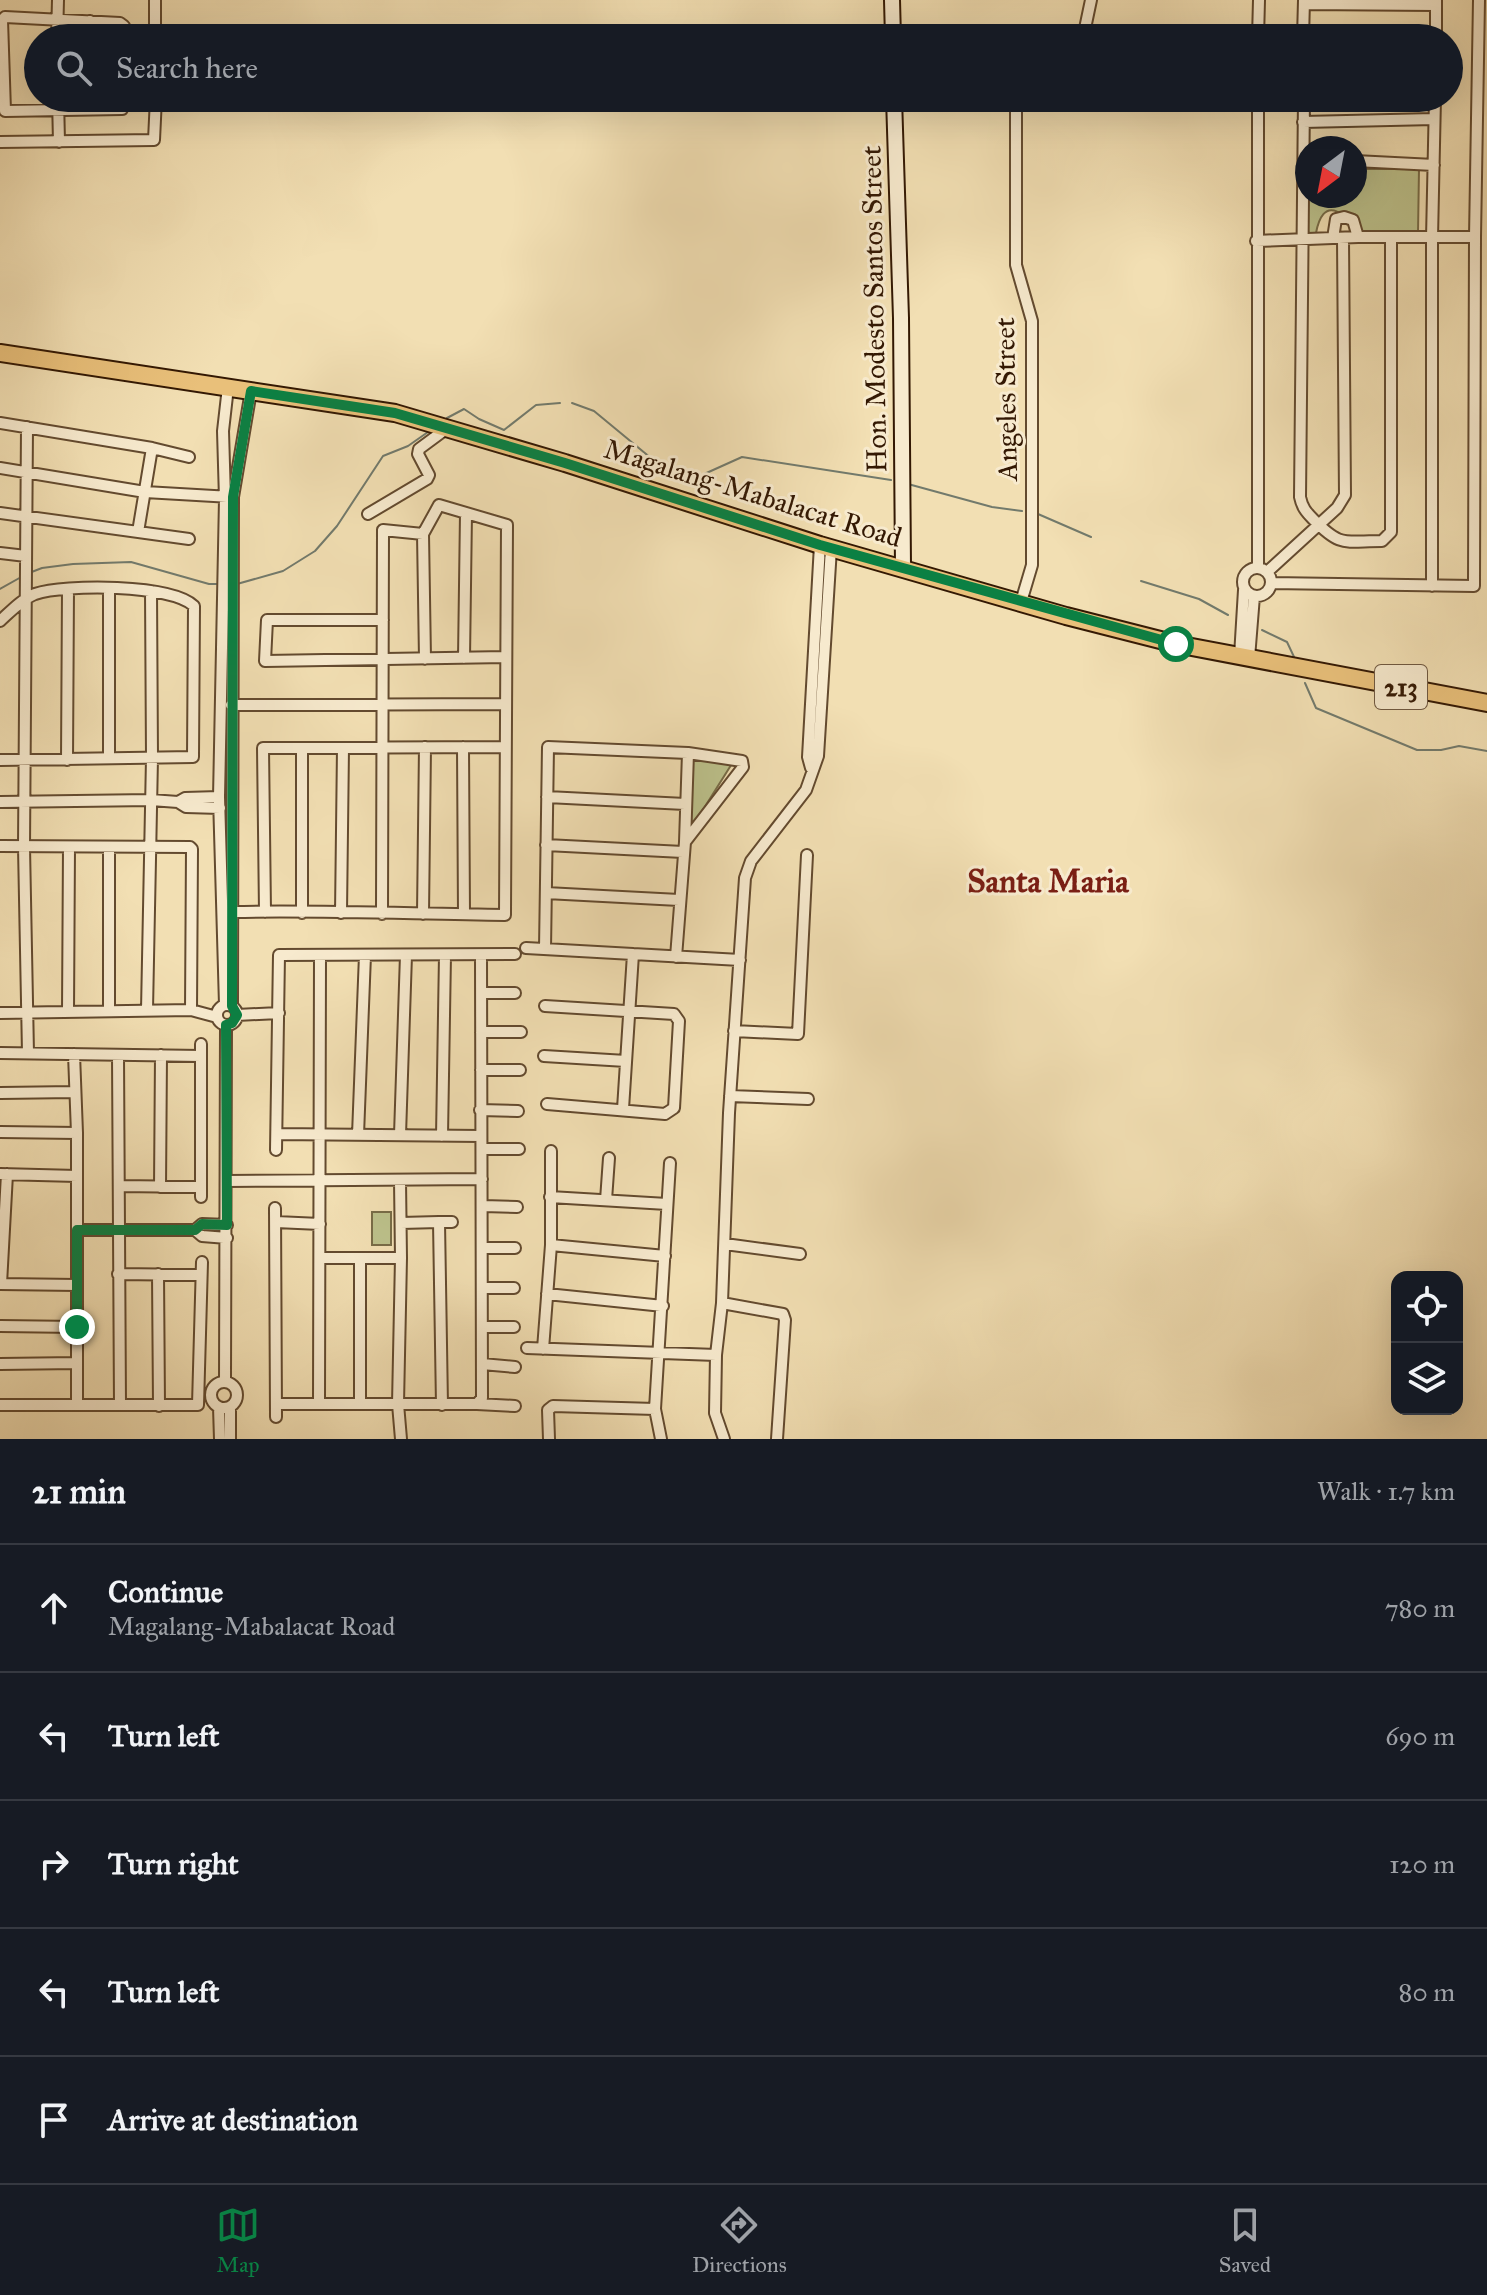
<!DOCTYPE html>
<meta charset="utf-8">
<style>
body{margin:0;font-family:"IM FELL Great Primer",serif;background:#242831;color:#f1f3f6}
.controls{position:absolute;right:24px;bottom:24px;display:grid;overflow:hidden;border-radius:16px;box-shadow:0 8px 32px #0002}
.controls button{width:72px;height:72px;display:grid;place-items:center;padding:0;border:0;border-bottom:2px solid #363941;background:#171b24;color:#f1f3f6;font:40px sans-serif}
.compass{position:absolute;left:1295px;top:136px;width:72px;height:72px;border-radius:50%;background:#171b24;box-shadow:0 8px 32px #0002;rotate:212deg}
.stop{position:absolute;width:24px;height:24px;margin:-18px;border:6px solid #0b8043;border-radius:50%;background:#fff}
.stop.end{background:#0b8043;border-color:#fff;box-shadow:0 2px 8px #0008}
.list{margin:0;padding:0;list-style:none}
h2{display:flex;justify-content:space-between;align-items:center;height:104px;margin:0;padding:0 32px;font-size:34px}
h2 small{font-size:26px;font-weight:400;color:#9ea1a6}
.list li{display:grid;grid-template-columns:52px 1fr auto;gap:24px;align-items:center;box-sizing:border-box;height:128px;padding:0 32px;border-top:2px solid #363941}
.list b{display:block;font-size:30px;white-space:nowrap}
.list p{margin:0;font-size:26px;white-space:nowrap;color:#9ea1a6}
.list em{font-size:26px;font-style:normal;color:#9ea1a6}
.icon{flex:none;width:44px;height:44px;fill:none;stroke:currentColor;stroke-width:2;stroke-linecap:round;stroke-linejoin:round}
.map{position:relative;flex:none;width:1487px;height:1439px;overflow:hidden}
.search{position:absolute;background:#171b24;box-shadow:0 8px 32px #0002;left:24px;right:24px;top:24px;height:88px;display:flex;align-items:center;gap:20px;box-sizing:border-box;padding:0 28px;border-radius:44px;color:#9ea1a6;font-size:30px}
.sheet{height:744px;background:#171b24}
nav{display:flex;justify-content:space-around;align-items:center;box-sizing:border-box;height:112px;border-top:2px solid #363941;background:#171b24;font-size:22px;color:#9ea1a6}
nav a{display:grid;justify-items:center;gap:4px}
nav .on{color:#0b8043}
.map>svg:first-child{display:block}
.green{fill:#bcc18b;stroke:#786c47;stroke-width:2}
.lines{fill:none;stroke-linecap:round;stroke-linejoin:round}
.stream{stroke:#727a6c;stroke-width:2}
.street-casing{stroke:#634a2f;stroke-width:14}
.secondary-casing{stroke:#331803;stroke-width:18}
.primary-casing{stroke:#331803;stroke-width:20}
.street{stroke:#f7eace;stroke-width:10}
.secondary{stroke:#f7eace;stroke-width:14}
.primary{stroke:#e9c07a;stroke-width:16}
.route{stroke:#0b8043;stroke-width:10}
.labels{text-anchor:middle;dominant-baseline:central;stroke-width:6;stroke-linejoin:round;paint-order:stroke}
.shield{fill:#f7eace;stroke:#6e5740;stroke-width:2}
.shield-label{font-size:26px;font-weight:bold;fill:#331803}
.street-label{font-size:28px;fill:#331803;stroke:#f7eace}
.quarter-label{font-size:32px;font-weight:bold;fill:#7a1f14;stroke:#f7eace}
</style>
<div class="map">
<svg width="1487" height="1439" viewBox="0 0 1487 1439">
<rect width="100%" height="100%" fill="#f2dfb3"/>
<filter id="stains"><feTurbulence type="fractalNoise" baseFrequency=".0025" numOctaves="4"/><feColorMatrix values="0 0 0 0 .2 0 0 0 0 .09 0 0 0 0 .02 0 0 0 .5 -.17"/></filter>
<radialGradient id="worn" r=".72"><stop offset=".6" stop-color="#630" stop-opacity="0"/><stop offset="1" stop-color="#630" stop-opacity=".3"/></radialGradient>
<path class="green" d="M1355 169H1419L1418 233H1357C1343 210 1323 196 1316 233L1298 234 1307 196H1355Z
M692 757 733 762 689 832Z
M372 1212H391V1245H372Z"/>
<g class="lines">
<path class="stream" d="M572 403 594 411 663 468 682 474 702 475 742 457 891 480
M447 418 464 409 479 419 504 430 536 405 560 403
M908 484 992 507 1022 511
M1038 514 1091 537
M29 573 42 568 73 564 131 562 209 584H218
M1141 581 1199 599 1228 615
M237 584 283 571 315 551 337 526 383 456 408 446 428 432
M0 589 23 576
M1262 630 1287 642 1295 659
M1305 683 1316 708 1417 750H1441L1459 746 1487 751"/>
<defs>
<path id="street" d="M155 0V38
M1304 4 1436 5
M893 31 958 38
M57 38 58 0
M90 38V21
M124 38V26L120 23 5 17 2 20 5 111 122 109 126 98
M1083 38 1091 0
M1258 38 1259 0
M1303 38 1304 0
M1436 38V0
M58 98 59 142
M1016 98V265L1032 321V565L1021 602
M1258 98V568
M1304 98 1300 497C1302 507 1306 512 1313 519 1341 548 1344 541 1382 541L1391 532V238
M1303 122 1434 119
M0 142 154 140 156 98
M1355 161 1434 165
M1333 238 1336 219 1344 217 1353 220 1358 237
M1256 241 1358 237H1475
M0 423 152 448 189 457
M27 427 24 847 28 1053
M0 468 145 492 231 497
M0 513 189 539
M368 514 427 479 429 475 418 454 419 449 446 429
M138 532 152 448
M423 534 425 659
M0 553 26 556
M1243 582a14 14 0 1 1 28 0a14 14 0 1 1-28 0Z
M1267 572 1337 508 1345 495 1343 239
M1271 583 1474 586 1475 237 1479 0
M1432 586V238L1435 98
M109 588V758
M383 620H267L265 661 506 657
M0 621C10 612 22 599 35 594 65 584 171 584 194 606L193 757 0 760
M1240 656 1244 590
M464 658 466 513
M1249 658 1254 596
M231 705 505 704
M463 747 464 914
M67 760 68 589
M811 768 808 757 820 545
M547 797 685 804
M0 802 151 800 178 802 186 807 220 808
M178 802 185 798 219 797
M546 845 683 852
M0 846 190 847 192 849 191 1010
M109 847V1011
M546 893 679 900
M233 912C323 910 414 914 505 915L507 525 439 505 423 534 383 530 382 914
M265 912 263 748 504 747
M302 913V748
M341 913 343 748
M423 914 425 747
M526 948 740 960
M545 949 548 747 688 753 742 761 743 767 685 842
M676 957 685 842 688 753
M482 993H515
M217 1015a10 10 0 1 1 20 0a10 10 0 1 1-20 0Z
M225 1005 219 797 225 499 223 431 228 387
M232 1006 233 497 251 391
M545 1006 674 1014 679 1021 674 1108 665 1114 547 1104
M147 1010 152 758 151 591
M68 1011 69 847
M0 1013 191 1010 217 1017
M237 1015 279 1013
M734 1031 798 1034 807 855
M481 1032H521
M0 1053 201 1056
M74 1054 77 1133V1405
M118 1055 120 1405
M544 1056 626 1061
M481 1070H520
M0 1093 74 1092
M730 1096 808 1099
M623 1109 633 954
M480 1110 518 1111
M0 1132 77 1133
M277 1134 481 1136
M358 1135 365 955
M400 1135 406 955
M442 1136 445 955
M482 1149H519
M276 1150 279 955 515 954
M0 1174 77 1176
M227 1181 482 1179
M119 1186 201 1187
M160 1187 161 1055
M201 1197V1044
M550 1197 667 1204
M606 1200 609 1158
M483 1206 517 1207
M275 1208 276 1417
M276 1222 320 1224
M439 1222H452
M401 1223 439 1222 442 1405
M77 1230H195L202 1236 227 1238
M195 1230 202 1224 227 1225
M725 1244 800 1254
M551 1245 665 1256
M483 1248H515
M320 1258H401L400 1181
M360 1258V1403
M401 1258 398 1404 401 1439
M118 1274 201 1275
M158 1274 159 1406
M0 1284 77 1285
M1 1284 7 1174
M482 1288H514
M547 1294 663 1306
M722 1303 783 1314 785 1320 777 1439
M0 1326 77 1327
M482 1327H514
M527 1348 716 1355
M543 1349 551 1245V1151
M0 1364 77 1363
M482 1364 515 1367
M211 1395a13 13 0 1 1 26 0a13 13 0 1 1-26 0Z
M225 1382 226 1025
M276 1404H477L482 1398 481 956
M319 1404 320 956
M477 1404 515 1406
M0 1405H198L202 1262
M219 1407 220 1439
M655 1409 661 1439
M230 1439V1407
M549 1439 548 1410 553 1406 655 1409 670 1163
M724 1439 715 1413 716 1355 722 1303 729 1113 745 878 751 861 806 790 818 756 831 548"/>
<path id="secondary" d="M892 0 893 38
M894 98 901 318 903 567"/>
<path id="primary" d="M0 353 395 413 565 463 820 545 1066 616 1176 644 1487 703"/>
</defs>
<use href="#street" class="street-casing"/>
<use href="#secondary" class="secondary-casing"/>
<use href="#primary" class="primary-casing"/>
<use href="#street" class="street"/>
<use href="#secondary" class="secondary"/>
<use href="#primary" class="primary"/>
</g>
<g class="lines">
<path class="route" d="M77 1327V1230H195L202 1224 227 1225 226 1025 232 1023 237 1015 232 1006 233 497 251 391 395 413 565 463 820 545 1176 644"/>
</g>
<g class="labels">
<rect class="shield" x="1375" y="665" width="52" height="44" rx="6"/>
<g class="shield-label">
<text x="1401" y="687">213</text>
</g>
<g class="street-label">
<text transform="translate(874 309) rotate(-91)">Hon. Modesto Santos Street</text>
<text transform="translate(1006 399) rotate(-91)">Angeles Street</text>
<text transform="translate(753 493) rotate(17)">Magalang-Mabalacat Road</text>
</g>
<g class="quarter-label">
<text x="1048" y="881">Santa Maria</text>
</g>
</g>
<rect width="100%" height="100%" filter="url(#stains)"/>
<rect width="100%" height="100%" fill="url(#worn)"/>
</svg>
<div class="controls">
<button><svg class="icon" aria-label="locate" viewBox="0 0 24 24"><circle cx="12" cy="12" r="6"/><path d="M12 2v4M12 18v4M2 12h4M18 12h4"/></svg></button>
<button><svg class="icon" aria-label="layers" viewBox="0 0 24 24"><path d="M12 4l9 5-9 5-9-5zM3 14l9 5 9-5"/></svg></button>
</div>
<svg class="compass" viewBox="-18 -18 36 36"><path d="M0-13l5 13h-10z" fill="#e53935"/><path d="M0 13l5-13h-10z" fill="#9ea1a6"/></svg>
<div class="stop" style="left:1176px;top:644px"></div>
<div class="stop end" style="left:77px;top:1327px"></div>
<div class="search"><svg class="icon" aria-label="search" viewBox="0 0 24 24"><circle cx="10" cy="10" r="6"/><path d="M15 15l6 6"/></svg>Search here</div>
</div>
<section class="sheet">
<h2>21 min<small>Walk · 1.7 km</small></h2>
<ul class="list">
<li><svg class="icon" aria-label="ahead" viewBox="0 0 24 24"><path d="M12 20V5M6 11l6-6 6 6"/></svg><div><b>Continue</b><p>Magalang-Mabalacat Road</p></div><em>780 m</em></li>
<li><svg class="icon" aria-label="left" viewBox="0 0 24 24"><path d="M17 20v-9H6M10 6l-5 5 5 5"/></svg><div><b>Turn left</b></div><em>690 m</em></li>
<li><svg class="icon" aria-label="right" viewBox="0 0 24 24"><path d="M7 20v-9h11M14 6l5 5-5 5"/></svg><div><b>Turn right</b></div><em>120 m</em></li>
<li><svg class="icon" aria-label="left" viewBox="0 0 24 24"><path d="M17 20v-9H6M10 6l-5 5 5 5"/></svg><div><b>Turn left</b></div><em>80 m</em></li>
<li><svg class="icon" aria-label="arrive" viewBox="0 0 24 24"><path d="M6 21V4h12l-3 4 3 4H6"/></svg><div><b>Arrive at destination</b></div></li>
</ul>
</section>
<nav>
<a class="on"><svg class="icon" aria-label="map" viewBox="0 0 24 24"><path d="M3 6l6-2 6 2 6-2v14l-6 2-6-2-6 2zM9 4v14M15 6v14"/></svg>Map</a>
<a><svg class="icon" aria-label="directions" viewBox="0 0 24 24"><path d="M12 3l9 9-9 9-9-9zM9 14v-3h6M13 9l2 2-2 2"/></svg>Directions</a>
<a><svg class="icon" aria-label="saved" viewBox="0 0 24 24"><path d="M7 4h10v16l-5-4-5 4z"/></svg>Saved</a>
</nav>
